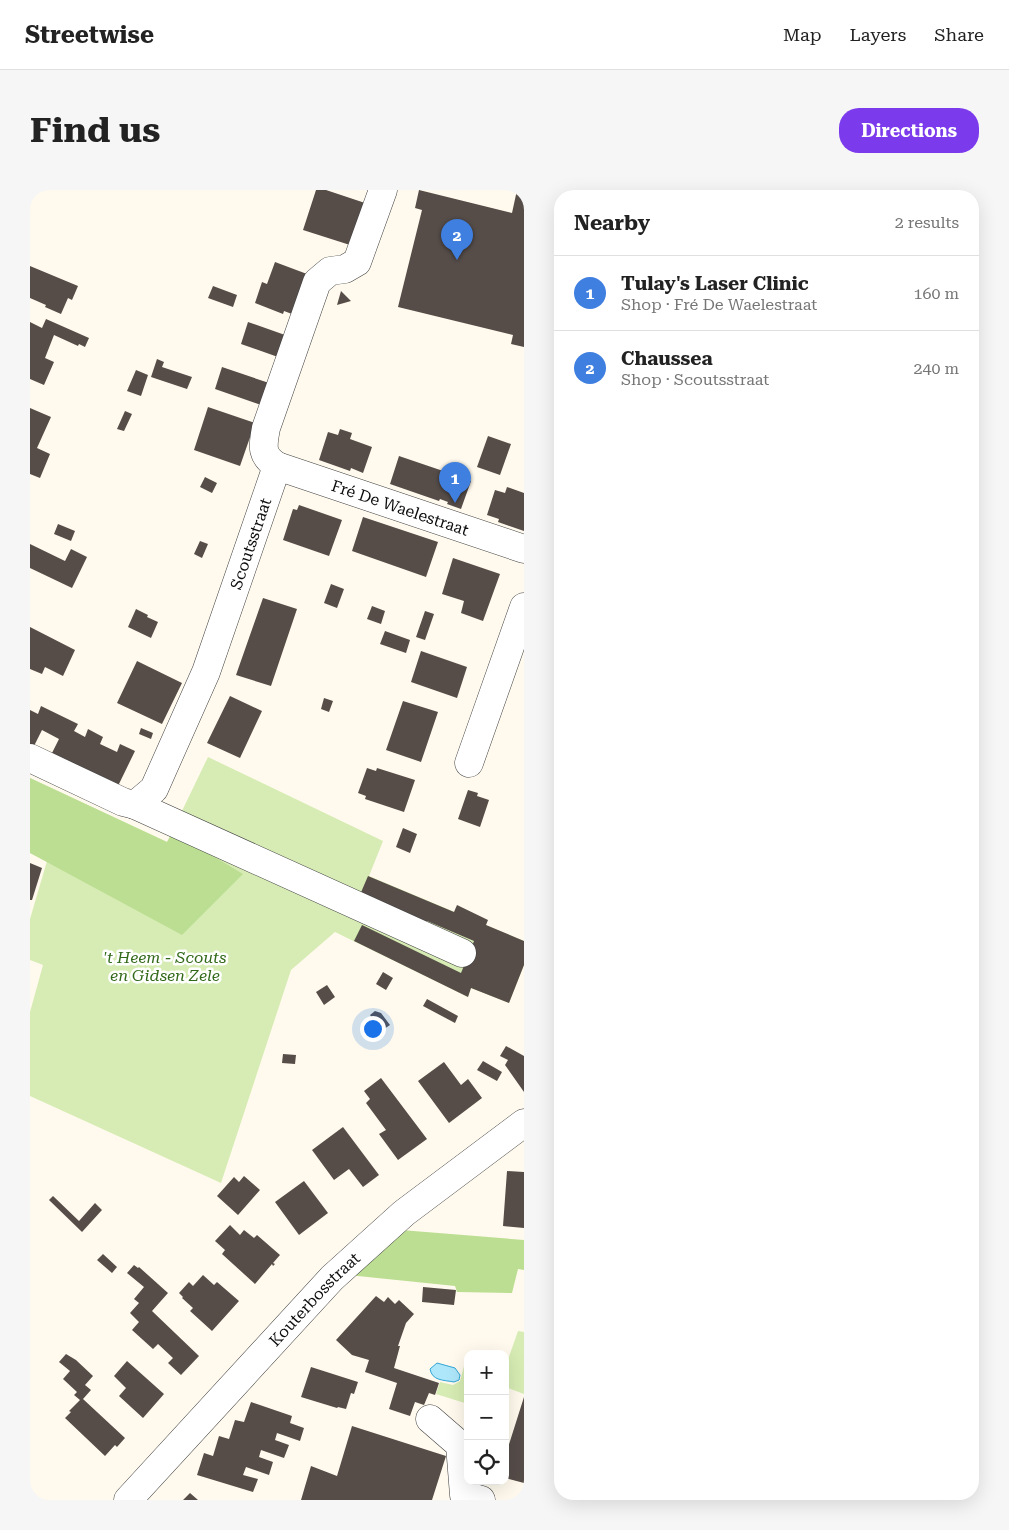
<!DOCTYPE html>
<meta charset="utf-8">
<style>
body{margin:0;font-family:"Roboto Serif",serif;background:#f6f6f6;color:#222}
.controls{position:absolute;right:15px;bottom:15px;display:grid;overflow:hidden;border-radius:10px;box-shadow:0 5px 20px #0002}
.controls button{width:45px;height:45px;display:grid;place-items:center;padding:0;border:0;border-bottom:1px solid #e0e0e0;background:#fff;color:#222;font:25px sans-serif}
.you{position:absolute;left:342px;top:838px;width:18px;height:18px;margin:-12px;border:4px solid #fff;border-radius:50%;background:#1a73e8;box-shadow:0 0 0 8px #1a73e833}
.badge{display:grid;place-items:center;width:32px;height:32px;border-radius:50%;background:#7c3aed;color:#fff;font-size:16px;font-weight:700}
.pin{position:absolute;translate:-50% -41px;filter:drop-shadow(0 1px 2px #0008)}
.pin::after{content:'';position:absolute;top:26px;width:18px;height:15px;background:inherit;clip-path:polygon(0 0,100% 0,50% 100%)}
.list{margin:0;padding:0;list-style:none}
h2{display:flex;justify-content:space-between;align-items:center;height:65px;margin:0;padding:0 20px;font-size:21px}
h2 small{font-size:16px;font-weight:400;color:#767676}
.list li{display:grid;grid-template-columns:32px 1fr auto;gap:15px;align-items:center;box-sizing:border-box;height:75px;padding:0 20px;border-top:1px solid #e0e0e0}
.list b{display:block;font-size:19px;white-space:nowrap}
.list p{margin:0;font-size:16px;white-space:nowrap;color:#767676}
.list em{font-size:16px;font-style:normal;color:#767676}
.icon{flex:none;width:28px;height:28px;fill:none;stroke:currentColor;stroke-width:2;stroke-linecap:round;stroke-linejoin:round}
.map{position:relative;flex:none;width:494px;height:1310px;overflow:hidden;border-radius:20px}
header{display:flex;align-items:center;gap:30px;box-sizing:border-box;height:70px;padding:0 25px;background:#fff;border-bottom:1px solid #e0e0e0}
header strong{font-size:24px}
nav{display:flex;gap:28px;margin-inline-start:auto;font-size:18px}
.intro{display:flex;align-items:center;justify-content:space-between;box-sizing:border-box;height:120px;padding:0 30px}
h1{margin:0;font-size:35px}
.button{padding:12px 22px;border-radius:20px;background:#7c3aed;color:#fff;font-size:18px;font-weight:700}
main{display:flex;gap:30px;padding:0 30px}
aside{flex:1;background:#fff;border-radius:20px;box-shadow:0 5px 20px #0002}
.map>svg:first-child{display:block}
.green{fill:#d7ecb4}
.forest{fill:#bcde92}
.water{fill:#aee6fa;stroke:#31a6d6}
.building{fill:#564d49}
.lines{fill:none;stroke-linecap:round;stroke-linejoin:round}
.minor-casing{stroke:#404040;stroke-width:29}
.minor{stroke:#fff;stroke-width:28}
.labels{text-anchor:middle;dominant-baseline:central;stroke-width:5;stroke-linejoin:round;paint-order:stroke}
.street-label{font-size:16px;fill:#0d0d0d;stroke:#fff}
.park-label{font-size:16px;font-style:italic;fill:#326919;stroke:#fff}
</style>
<header>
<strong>Streetwise</strong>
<nav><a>Map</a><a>Layers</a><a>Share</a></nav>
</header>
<div class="intro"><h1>Find us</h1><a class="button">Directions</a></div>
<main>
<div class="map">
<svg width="494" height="1310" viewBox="0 0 494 1310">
<rect width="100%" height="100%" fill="#fffaed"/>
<path class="green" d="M178 567 353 651 339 686 494 751V775L479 813 441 798 438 807 305 742 261 780 191 993 0 906V822L13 775 0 770V729L17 671 0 663V588L137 652Z
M488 1141 494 1142V1204L475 1197V1178Z
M434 1176 438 1177V1214L406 1204 410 1192 423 1195 430 1191Z"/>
<path class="forest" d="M0 588 137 652 143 642 213 684 152 745 0 663Z
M371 1040 494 1050V1080L488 1079 482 1103 427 1102 425 1096 318 1085Z"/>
<path class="water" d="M407 1173 425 1178 430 1185 429 1190 424 1192C414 1190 402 1191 400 1179Z"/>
<path class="building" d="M286 0H296L335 13 320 55 273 40Z
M389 0 482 23 487 0H494V157L481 154 483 145 368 117 392 20 385 18Z
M245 72 277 84 262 124 254 121 253 124 225 113 232 92 237 94Z
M0 76 48 96 42 110 38 108 31 124 15 117 16 115 0 108Z
M183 96 207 105 203 117 178 108Z
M311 101 321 111 307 115Z
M16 129 59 148 55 157 49 154 48 156 24 145 15 168 24 172 14 195 0 189V132L12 138Z
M218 132 255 145 248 167 211 154Z
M127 169 134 172 132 177 162 187 157 199 121 187Z
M192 177 239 193 231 215 185 199Z
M106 180 118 185 111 206 97 201Z
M178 217 225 233 210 276 164 260Z
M0 218 21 227 7 258 20 264 10 288 0 284Z
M95 221 102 224 94 241 87 239Z
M310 239 322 243 320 249 342 257 333 283 321 278 320 281 289 270 298 242 308 245Z
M458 246 481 254 470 285 447 277Z
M369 266 419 283 421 278 433 282 431 288 441 291 431 319 417 314 418 312 410 309 409 311 360 294Z
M175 287 187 293 182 303 170 297Z
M477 297 494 303V341L468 332 469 329 457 325 465 300 475 303Z
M269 315 312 330 299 366 253 350 263 319 267 320Z
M333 327 408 352 396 387 322 361Z
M28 334 45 341 41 351 24 344Z
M170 351 178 354 172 368 164 364Z
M0 354 35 371 41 359 57 367 42 398 0 378Z
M423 368 470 384 453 431 431 423 434 411 412 404Z
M301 394 314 399 307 418 294 413Z
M233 408 267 419 241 496 206 485Z
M342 416 355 421 351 434 337 429Z
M106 419 118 425 117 427 128 432 121 448 98 437Z
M395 421 404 424 395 450 386 447Z
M0 437 45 460 33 486 15 477 12 484 0 479Z
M355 441 380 450 376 463 350 454Z
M391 461 437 477 427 508 381 492Z
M107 471 152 493 132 534 87 513Z
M200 506 232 521 210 568 177 553Z
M294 508 303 511 299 522 291 519Z
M373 511 408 522 391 572 356 560Z
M11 516 48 534 44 541 55 547 58 539 73 547 70 554 87 562 90 554 105 561 88 596 21 565 29 549 12 540 4 556 0 555V520L8 524Z
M111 538 123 543 121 549 109 544Z
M337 578 346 581 347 578 385 590 374 622 335 609 336 606 328 603Z
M438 600 448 603 447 606 459 610 450 637 428 629Z
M373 638 387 644 380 663 366 657Z
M0 673 12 678 2 710H0Z
M338 686 424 722 427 715 458 730 456 735 494 751V775L479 813 441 798 438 807 324 751 332 735 431 783 444 751 397 731 395 735 329 707Z
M353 782 363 788 356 800 346 794Z
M297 795 305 807 294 815 286 802Z
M397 809 428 826 425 833 393 816Z
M345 821 351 823 360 835 351 841 340 825Z
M476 856 494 866V902L475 875 478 870 470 866Z
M253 864 266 865 265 874 252 873Z
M453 871 472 882 467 891 447 880Z
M414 872 431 895 438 889 452 908 419 933 388 891Z
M351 888 397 949 368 970 349 944 356 940 336 913 340 909 334 901Z
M313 937 349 985 333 997 319 979 304 990 282 960Z
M477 981 494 982V1038L473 1036Z
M214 986 230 1000 208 1025 187 1006 204 987 209 992Z
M274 991 298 1023 269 1045 245 1012Z
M23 1006 49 1031 65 1013 72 1020 52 1042 19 1010Z
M200 1035 210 1045 214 1040 224 1048 227 1045 250 1065 243 1073 245 1074 243 1076 242 1074 225 1094 192 1064 195 1060 185 1051Z
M73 1064 87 1077 82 1083 67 1070Z
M104 1075 108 1078 109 1077 138 1103 122 1121 169 1166 151 1185 138 1173 143 1168 128 1154 123 1159 102 1140 109 1132 100 1123 109 1113 104 1109 114 1097 97 1083Z
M173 1085 184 1095 187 1092 209 1111 182 1141 160 1121 163 1118 152 1108 153 1107 149 1103 159 1092 163 1096Z
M393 1097 426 1100 424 1115 392 1112Z
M346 1106 354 1112 358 1107 365 1114 369 1110 384 1124 376 1133 368 1156H370L364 1178 409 1193 405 1205 399 1203 394 1215 385 1212 380 1226 359 1219 367 1193 335 1182 339 1170 322 1165 306 1150Z
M36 1164 46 1170 63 1186 55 1195 61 1200 53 1209 95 1248 87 1257 85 1255 75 1266 35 1228 41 1222 39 1221 50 1210 44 1205 47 1202 33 1189 40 1181 29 1172Z
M97 1171 134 1204 113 1228 89 1206 96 1198 84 1186Z
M281 1177 328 1192 324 1204 321 1203 316 1219 308 1217 307 1218 271 1207Z
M494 1207V1293L475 1288V1267Z
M221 1212 262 1226 260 1233 274 1238 270 1251 247 1243 245 1250 259 1255 254 1268 231 1260 229 1267 243 1272 239 1285 216 1277 213 1285 228 1289 223 1302 167 1285 174 1263 183 1266 189 1246 199 1249 205 1230 214 1232Z
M322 1236 416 1266 402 1310H271L281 1276 307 1286Z
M160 1303 168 1310H153Z"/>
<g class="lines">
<defs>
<g id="minor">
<path id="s1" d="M247 276 494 359"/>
<path id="s2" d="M0 568 93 612 105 615 124 599 176 482 247 276C230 265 233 255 236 238L287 92 300 81 315 79 327 72 353 0"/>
<path d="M439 573 494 417"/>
<path d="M105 615 432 763"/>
<path d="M400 1229 430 1255 434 1305 451 1310"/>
<path id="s3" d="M98 1310 302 1088 374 1023 494 933"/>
</g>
</defs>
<use href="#minor" class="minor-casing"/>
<use href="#minor" class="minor"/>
</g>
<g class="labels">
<g class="street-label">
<text stroke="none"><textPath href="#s1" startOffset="130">Fré De Waelestraat</textPath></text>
<text stroke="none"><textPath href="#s2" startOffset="404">Scoutsstraat</textPath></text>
<text stroke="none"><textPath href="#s3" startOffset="274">Kouterbosstraat</textPath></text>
</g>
<g class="park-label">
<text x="135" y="767">'t Heem - Scouts<tspan x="135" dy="18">en Gidsen Zele</tspan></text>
</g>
</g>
</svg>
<div class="controls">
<button>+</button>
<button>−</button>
<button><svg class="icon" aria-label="locate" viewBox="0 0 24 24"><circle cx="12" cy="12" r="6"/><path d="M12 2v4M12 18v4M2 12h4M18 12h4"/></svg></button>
</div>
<div class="you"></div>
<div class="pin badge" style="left:425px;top:313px;background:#3f7fe0">1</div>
<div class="pin badge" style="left:427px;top:70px;background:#3f7fe0">2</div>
</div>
<aside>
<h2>Nearby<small>2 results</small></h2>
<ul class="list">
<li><span class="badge" style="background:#3f7fe0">1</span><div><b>Tulay's Laser Clinic</b><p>Shop · Fré De Waelestraat</p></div><em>160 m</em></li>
<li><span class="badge" style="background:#3f7fe0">2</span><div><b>Chaussea</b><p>Shop · Scoutsstraat</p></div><em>240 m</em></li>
</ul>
</aside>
</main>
